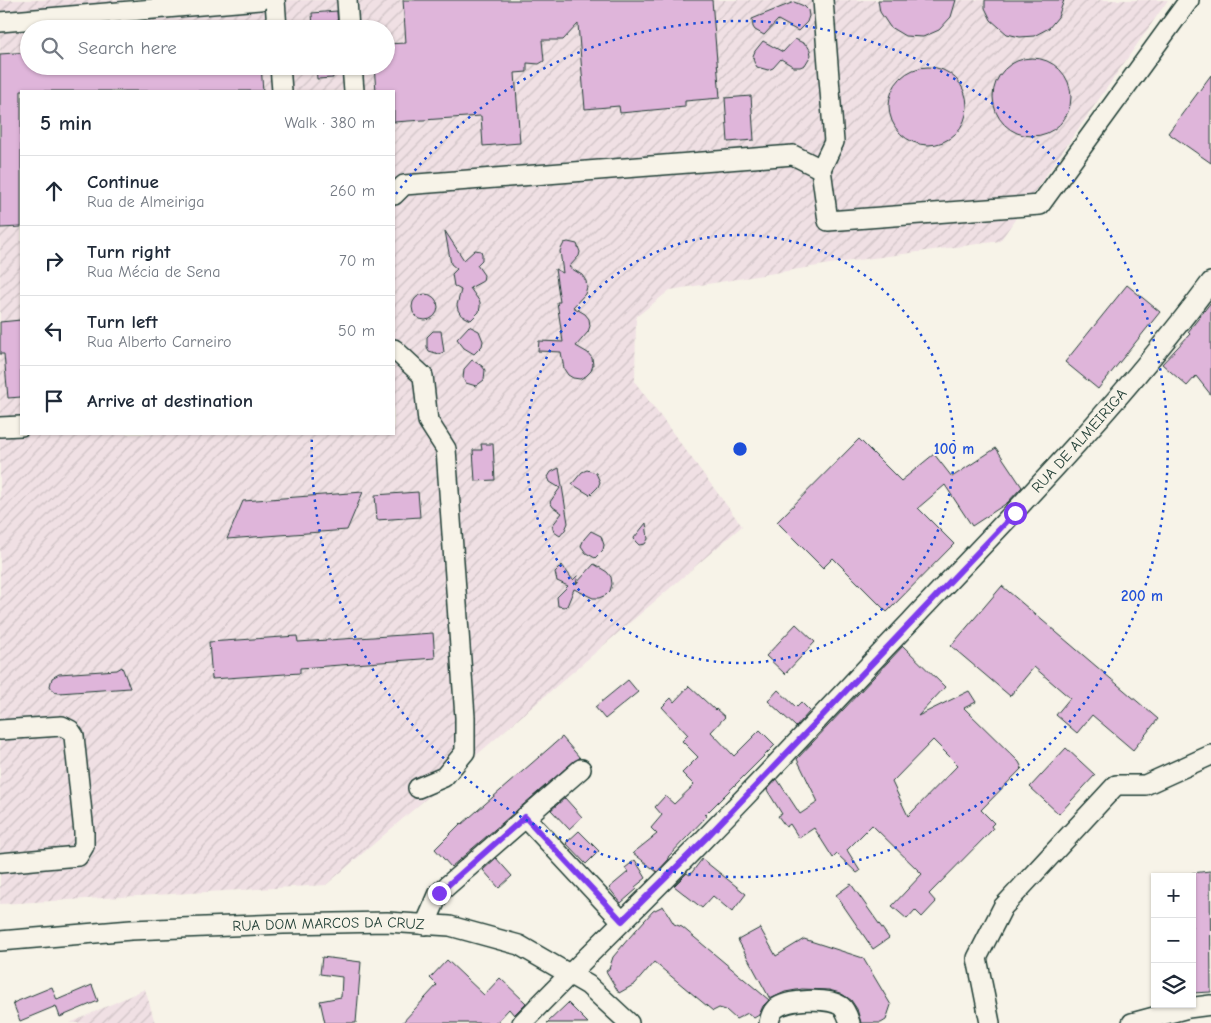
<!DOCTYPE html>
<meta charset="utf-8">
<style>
body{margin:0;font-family:"Comic Neue",sans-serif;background:#f2f2f3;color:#1f2937}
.controls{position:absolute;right:15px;bottom:15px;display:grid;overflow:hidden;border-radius:0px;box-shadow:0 1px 4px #0004}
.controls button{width:45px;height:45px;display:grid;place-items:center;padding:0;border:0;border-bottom:1px solid #e0e1e3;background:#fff;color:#1f2937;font:25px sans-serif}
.stop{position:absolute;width:15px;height:15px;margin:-11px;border:4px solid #7c3aed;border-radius:50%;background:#fff}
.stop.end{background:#7c3aed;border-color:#fff;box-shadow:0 1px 5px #0008}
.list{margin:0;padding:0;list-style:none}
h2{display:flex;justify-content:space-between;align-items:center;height:65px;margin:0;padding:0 20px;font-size:21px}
h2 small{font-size:16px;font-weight:400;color:#747a83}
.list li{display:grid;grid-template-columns:32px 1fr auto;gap:15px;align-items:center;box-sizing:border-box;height:70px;padding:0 20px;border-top:1px solid #e0e1e3}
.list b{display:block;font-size:19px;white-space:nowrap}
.list p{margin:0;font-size:16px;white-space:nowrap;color:#747a83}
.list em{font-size:16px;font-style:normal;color:#747a83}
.icon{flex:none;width:28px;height:28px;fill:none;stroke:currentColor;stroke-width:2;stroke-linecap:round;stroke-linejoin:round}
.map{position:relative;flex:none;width:1211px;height:1023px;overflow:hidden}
.search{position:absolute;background:#fff;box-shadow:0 1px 4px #0004;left:20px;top:20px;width:375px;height:55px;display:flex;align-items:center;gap:12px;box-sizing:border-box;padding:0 18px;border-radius:28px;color:#747a83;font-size:19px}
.panel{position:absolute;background:#fff;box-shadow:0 1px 4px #0004;left:20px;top:90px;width:375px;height:345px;border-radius:0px}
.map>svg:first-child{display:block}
.industrial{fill:url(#industrial-furrows);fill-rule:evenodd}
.building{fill:#dfb5da;stroke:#1f3d34;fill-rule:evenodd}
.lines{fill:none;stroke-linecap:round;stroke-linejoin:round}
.minor-casing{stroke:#1f3d34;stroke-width:22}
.minor{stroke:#f7f3e8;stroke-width:19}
.route{stroke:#7c3aed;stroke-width:6}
.ring{fill:none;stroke:#1d4ed8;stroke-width:2.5;stroke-dasharray:2.5 5}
.labels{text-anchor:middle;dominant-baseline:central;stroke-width:4;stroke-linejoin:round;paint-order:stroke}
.street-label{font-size:15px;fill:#1f3d34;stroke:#f7f3e8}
.centre{fill:#1d4ed8;stroke:#f7f3e8;stroke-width:2.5}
.ring-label{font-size:15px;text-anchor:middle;font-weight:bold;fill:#1d4ed8;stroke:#f7f3e8;stroke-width:4;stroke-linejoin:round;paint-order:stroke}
</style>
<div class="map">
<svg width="1211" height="1023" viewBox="0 0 1211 1023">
<defs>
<pattern id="industrial-furrows" width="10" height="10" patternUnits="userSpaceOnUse" patternTransform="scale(1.25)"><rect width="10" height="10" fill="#f0e0e4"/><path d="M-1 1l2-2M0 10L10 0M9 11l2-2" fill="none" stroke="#cdc1c4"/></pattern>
</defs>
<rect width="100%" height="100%" fill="#f7f3e8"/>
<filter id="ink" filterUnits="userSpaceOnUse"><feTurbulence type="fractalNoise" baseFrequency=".02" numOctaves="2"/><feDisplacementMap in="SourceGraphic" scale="10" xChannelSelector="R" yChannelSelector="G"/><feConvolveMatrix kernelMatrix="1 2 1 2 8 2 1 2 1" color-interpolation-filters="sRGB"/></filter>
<g filter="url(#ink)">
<path class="industrial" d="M0 0H1168L1000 241 836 263 670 290 636 317 635 382 742 526 326 885 0 904ZM29 29H386V66H29ZM21 91H394V434H21Z
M145 989 155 1023H70Z"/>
<path class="building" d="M403 0H712L720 98 685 101V107L620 113 619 106 585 109 578 24 563 40H542L544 61 539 64 527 63V72L515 73 520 143 483 146 481 116 394 122V91H376L374 66H386V44L406 43Z
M878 0H956L951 17 939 30 923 37 905 36 890 27 880 12Z
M985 0H1064L1058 17 1049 28 1034 36 1020 37 1007 34 991 20 985 8Z
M794 2 804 6 808 10 809 16 807 22 798 31 778 20 764 35 755 30 753 27 752 19Z
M337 11 338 29H313L312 13Z
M795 39 807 45 810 50 811 55 805 65 800 67H794L781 59 773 68 768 70 757 67 754 62 753 56 755 51 763 41 783 52Z
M29 52V66H261L263 91H21V227L0 228V54Z
M993 97a39 39 0 1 1 78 0a39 39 0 1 1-78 0Z
M316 66H332L333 78 317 79Z
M889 106a39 39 0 1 1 78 0a39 39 0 1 1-78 0Z
M1211 75V163L1168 133Z
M751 96 754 140 728 142 725 98Z
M445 231 464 260 475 250 481 251 482 254V260L477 265 484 275 483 281 470 288 480 302V307L479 312 471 320 461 315 458 310 457 305 461 290 454 286 452 274 457 269 451 264Z
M568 242 577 244 580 252 579 256 569 267 582 275 586 281 587 287 585 294 573 307 585 314 589 319 590 326 588 332 576 346 588 353 592 358 593 365 591 371 586 376 580 379 573 378 568 375 564 369 561 352 538 351 539 341 563 342 557 302H560L555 269 563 273 560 251 564 243Z
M1127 285 1160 312 1098 389 1065 362Z
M412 307a13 13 0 1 1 26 0a13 13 0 1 1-26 0Z
M1211 302V395L1196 376 1187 386 1162 364 1190 334 1188 332Z
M21 320V397L8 398 4 354H0V322Z
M469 326 479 331 483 341 482 346 474 354 464 348 457 339Z
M433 331H441L444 352 439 354 429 351 427 347V337Z
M472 360 482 366 485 370 484 380 476 386 466 383 463 379 464 369Z
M859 439 901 481 934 454 952 477 996 448 1022 487 1007 503 972 526 945 485 918 508 954 544 887 612 833 558 823 568 777 522Z
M481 444H493L495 480 475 481 473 450H482Z
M559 468 568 523 565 530 560 536 554 532 552 526 562 513 553 507 550 502 560 488 550 482 548 477 551 472Z
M587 470 596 473 600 482 598 487 590 495 572 484 582 472Z
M363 492 347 530 227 539 243 501Z
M418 492 420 517 377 520 375 495Z
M646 523 648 539 645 544 639 545 635 541 634 538Z
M591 531 601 536 604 545 603 550 595 558 586 553 581 546 584 539Z
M594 564 607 572 611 577 612 584 610 591 606 595 599 598H593L574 589 567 606 564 607 558 606 557 597 568 586 557 581 555 572 562 565 573 580 578 575 576 584Z
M1002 586 1158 719 1133 750 1092 715 1077 733 1056 715 1070 698 1034 667 1010 696 951 646Z
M796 624 815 642 785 674 766 656Z
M433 633 435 658 300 668V673L212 679 209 642 297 636 298 642Z
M903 646 945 687 918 716 969 691 976 702 964 708 1019 762 1022 768 981 810 994 823 991 826 993 829 929 894 936 902 922 917 915 910 907 919 892 906 922 874 872 825 847 850 860 871 857 873 837 854 833 858 814 828 799 838 790 824 786 827 778 816 782 814 767 790 777 779 800 814 818 802 797 759ZM933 740 958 765 908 816 892 782Z
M122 667 130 688 59 693 54 692 50 686 52 678 59 674 117 670Z
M628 680 638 692 605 719 595 707Z
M689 686 715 710 716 709 725 717 711 732 734 756 760 730 775 745 705 815 707 816 668 857 669 859 657 872 633 853 657 834 651 828 662 815 655 807 665 796 674 804 694 785 682 773 698 757 682 741 688 735 662 707 671 698 674 702Z
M778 690 796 707 801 702 810 711 796 727 768 701Z
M562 737 580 758 574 761 451 867 435 849 461 823 462 824Z
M1066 748 1095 775 1059 814 1030 787Z
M565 798 582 817 569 829 551 810Z
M579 831 599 851 586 864 566 843Z
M496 858 512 876 499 888 483 870Z
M702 859 746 894 732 912 713 896 702 908 674 886 687 873 690 875Z
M635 860 646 878 635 887 637 889 621 903 609 888 628 872 625 868Z
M1210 871 1211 992 1192 993V873Z
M851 884 889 938 873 949 836 895Z
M663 906 674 924 682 927 769 1000 763 1006 759 1015 754 1018 748 1013 736 1019 726 1010 719 1008 713 1011 654 962 635 984 619 993 606 971 609 969 613 957 629 938 653 911Z
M760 928 776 956 804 939 863 958 891 1005 886 1020 881 1023H861L857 1009 851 1000 840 993 829 990 802 989 785 992 770 999 738 940Z
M322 957 361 962 356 1023H325L320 1001 341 997 342 977 320 974Z
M447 960 484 995 500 978 526 1003 514 1015 509 1009 496 1023H402L437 985 430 978Z
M92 985 98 1001 60 1017 56 1006 20 1021 13 1003 52 987 57 1000Z
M568 1003 588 1023H547Z"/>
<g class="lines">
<defs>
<g id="minor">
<path d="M275 0 277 29"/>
<path d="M347 0 349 29"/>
<path d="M0 22 260 0"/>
<path d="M280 66 282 91"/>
<path d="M352 66 354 91"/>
<path d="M821 169 834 142 823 0"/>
<path d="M394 195 404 185 793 155 821 169 828 221 1040 205 1189 0"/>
<path d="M394 349 423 376 428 421 446 449 465 717V752L444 777 418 788"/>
<path d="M0 427 21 426"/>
<path d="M0 730 62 726 70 730 74 736 84 832V846L78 856 0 863"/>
<path d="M525 817 622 921"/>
<path d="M425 925 439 893 581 769"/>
<path id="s1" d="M0 941 131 930 283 924 387 922 450 926 519 945 588 985 629 1023"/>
<path id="s2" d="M522 1023C583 959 647 899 708 835 777 765 843 692 911 621 1015 511 1121 403 1211 282"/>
<path d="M769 1023C770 1017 771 1013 775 1009 787 999 828 997 841 1006 846 1010 848 1017 850 1023"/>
<path d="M990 1023 977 958 1003 907 1116 785H1145L1211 755"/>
<path d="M1132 1023 1188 1008 1211 1005"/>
</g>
</defs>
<use href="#minor" class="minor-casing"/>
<use href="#minor" class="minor"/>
</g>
</g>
<g class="lines" filter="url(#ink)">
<path class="route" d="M439 893 525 817 622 921 708 836 1015 513"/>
</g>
<g class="ring">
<circle cx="740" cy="449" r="214"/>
<path d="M396 194A428 428 0 1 1 312 434"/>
</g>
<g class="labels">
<g class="street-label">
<text stroke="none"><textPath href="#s2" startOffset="806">RUA DE ALMEIRIGA</textPath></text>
<text stroke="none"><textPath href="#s1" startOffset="329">RUA DOM MARCOS DA CRUZ</textPath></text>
</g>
</g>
<circle cx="740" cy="449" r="8" class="centre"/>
<g class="ring-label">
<text x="954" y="454">100 m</text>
<text x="1142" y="601">200 m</text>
</g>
</svg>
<div class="controls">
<button>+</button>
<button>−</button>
<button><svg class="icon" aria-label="layers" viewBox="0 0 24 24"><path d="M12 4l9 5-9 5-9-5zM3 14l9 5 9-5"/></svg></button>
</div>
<div class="stop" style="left:1015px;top:513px"></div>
<div class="stop end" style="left:439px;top:893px"></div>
<div class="search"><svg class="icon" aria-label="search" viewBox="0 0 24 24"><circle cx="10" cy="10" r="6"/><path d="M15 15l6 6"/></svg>Search here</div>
<section class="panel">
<h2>5 min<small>Walk · 380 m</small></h2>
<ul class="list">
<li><svg class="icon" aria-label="ahead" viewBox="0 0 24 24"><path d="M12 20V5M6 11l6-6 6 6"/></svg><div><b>Continue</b><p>Rua de Almeiriga</p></div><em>260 m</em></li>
<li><svg class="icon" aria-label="right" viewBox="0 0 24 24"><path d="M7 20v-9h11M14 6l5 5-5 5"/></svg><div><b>Turn right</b><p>Rua Mécia de Sena</p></div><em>70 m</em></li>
<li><svg class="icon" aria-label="left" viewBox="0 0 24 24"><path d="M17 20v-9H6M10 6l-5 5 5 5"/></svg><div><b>Turn left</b><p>Rua Alberto Carneiro</p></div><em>50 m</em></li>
<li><svg class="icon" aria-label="arrive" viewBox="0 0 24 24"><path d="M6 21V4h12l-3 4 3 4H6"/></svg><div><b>Arrive at destination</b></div></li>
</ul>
</section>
</div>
